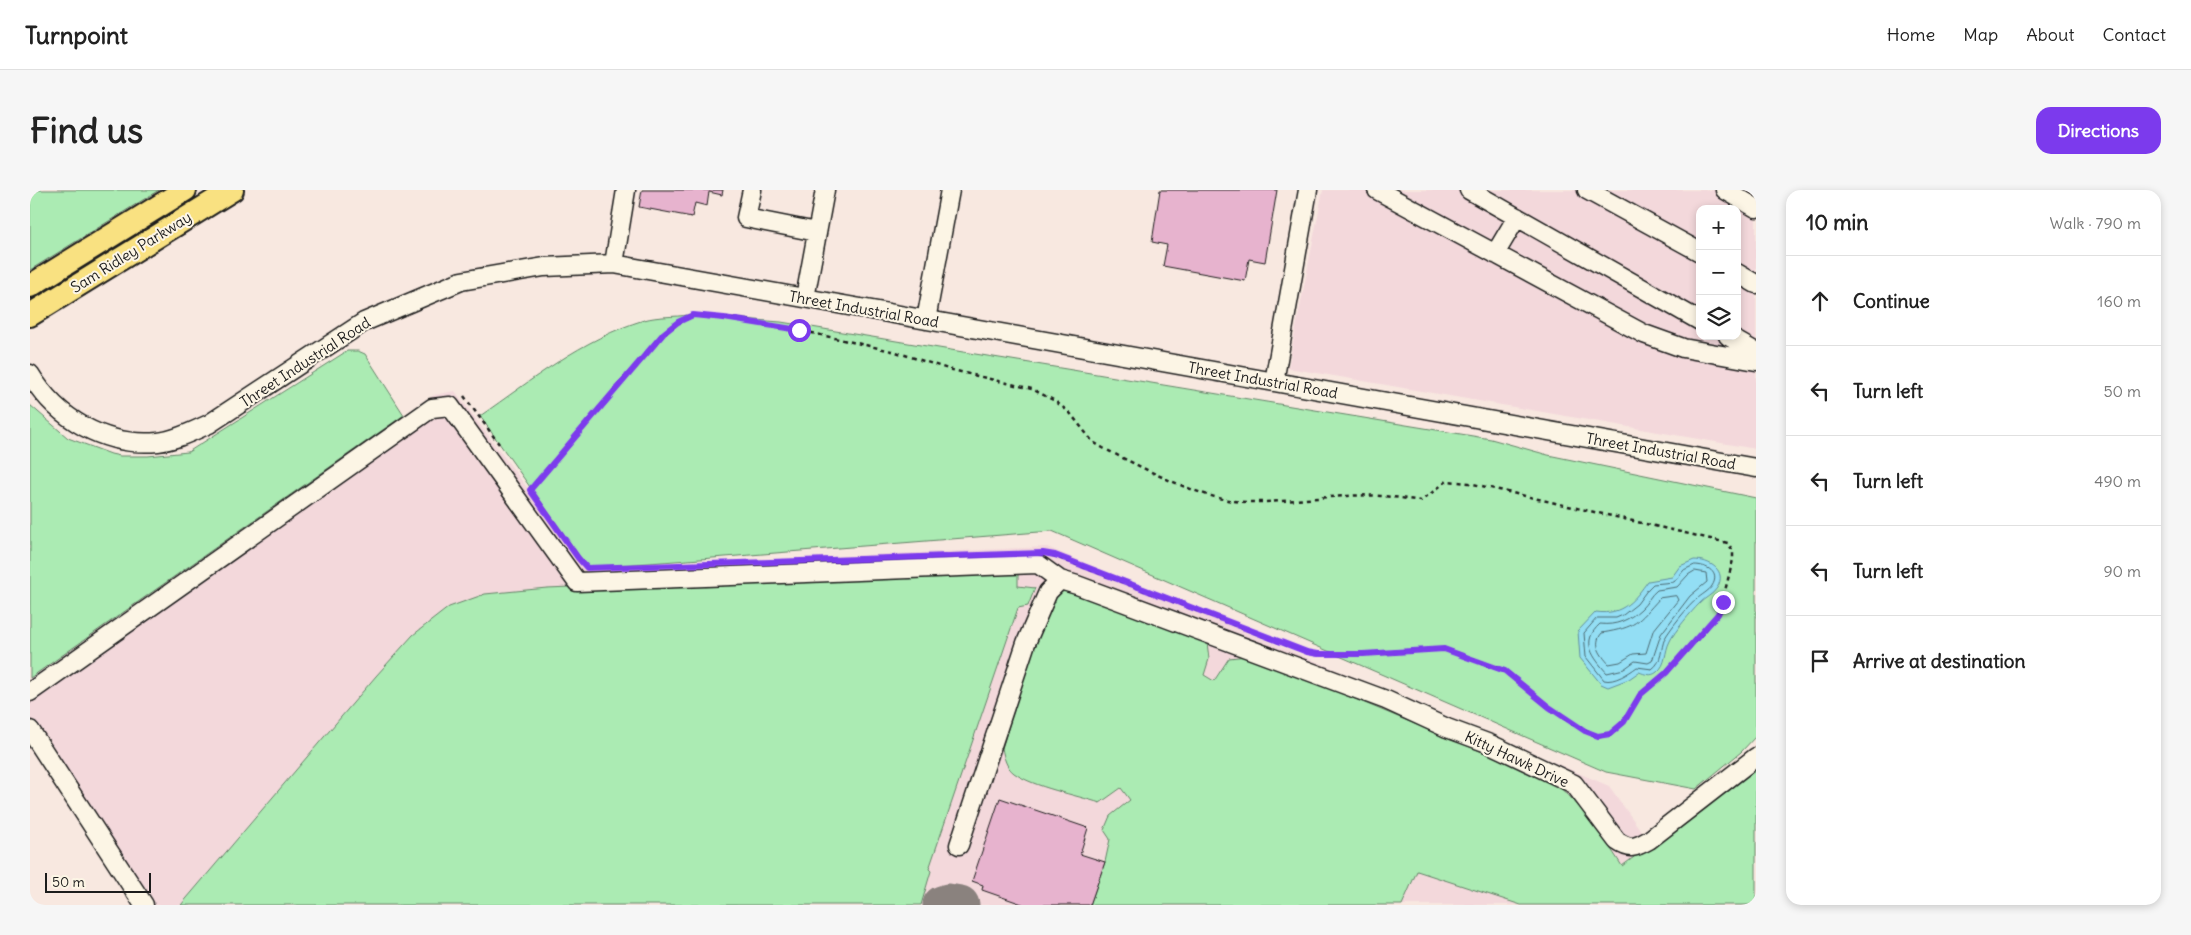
<!DOCTYPE html>
<meta charset="utf-8">
<style>
body{margin:0;font-family:Delius,sans-serif;background:#f6f6f6;color:#222}
.controls{position:absolute;right:15px;top:15px;display:grid;overflow:hidden;border-radius:10px;box-shadow:0 2px 8px #0003}
.controls button{width:45px;height:45px;display:grid;place-items:center;padding:0;border:0;border-bottom:1px solid #e0e0e0;background:#fff;color:#222;font:25px sans-serif}
.scale{position:absolute;left:15px;bottom:12px;width:106px;box-sizing:border-box;padding-left:5px;border:2px solid #1c1c1c;border-top:0;font-size:14px;line-height:18px;white-space:nowrap;color:#1c1c1c;-webkit-text-stroke:4px #fcf5e5;paint-order:stroke}
.stop{position:absolute;width:15px;height:15px;margin:-11px;border:4px solid #7c3aed;border-radius:50%;background:#fff}
.stop.end{background:#7c3aed;border-color:#fff;box-shadow:0 1px 5px #0008}
.list{margin:0;padding:0;list-style:none}
h2{display:flex;justify-content:space-between;align-items:center;height:65px;margin:0;padding:0 20px;font-size:21px}
h2 small{font-size:16px;font-weight:400;color:#767676}
.list li{display:grid;grid-template-columns:32px 1fr auto;gap:15px;align-items:center;box-sizing:border-box;height:90px;padding:0 20px;border-top:1px solid #e0e0e0}
.list b{display:block;font-size:19px;white-space:nowrap}
.list em{font-size:16px;font-style:normal;color:#767676}
.icon{flex:none;width:28px;height:28px;fill:none;stroke:currentColor;stroke-width:2;stroke-linecap:round;stroke-linejoin:round}
.map{position:relative;flex:none;width:1726px;height:715px;overflow:hidden;border-radius:15px}
header{display:flex;align-items:center;gap:30px;box-sizing:border-box;height:70px;padding:0 25px;background:#fff;border-bottom:1px solid #e0e0e0}
header strong{font-size:24px}
nav{display:flex;gap:28px;margin-inline-start:auto;font-size:18px}
.intro{display:flex;align-items:center;justify-content:space-between;box-sizing:border-box;height:120px;padding:0 30px}
h1{margin:0;font-size:35px}
.button{padding:12px 22px;border-radius:15px;background:#7c3aed;color:#fff;font-size:18px;font-weight:700}
main{display:flex;gap:30px;padding:0 30px}
aside{flex:1;background:#fff;border-radius:15px;box-shadow:0 2px 8px #0003}
.map>svg:first-child{display:block}
.built{fill:#f3d8db;fill-rule:evenodd}
.green{fill:#abebb3;stroke:#648468}
.water{fill:#93def4;stroke:#63909e}
.lines{fill:none;stroke-linecap:round;stroke-linejoin:round}
.shore{stroke:#4c6a72;stroke-width:1}
.taxiway{stroke:#8a827e;stroke-width:39}
.building{fill:#e7b3ce;stroke:#1c1c1c}
.minor-casing{stroke:#1c1c1c;stroke-width:21}
.major-casing{stroke:#1c1c1c;stroke-width:26}
.path{stroke:#1c1c1c;stroke-width:2.5;stroke-dasharray:4 4;stroke-linecap:butt}
.minor{stroke:#fcf5e5;stroke-width:18}
.major{stroke:#f9e181;stroke-width:22}
.route{stroke:#7c3aed;stroke-width:6}
.labels{text-anchor:middle;dominant-baseline:central;stroke-width:4;stroke-linejoin:round;paint-order:stroke}
.street-label{font-size:15px;fill:#1c1c1c;stroke:#fcf5e5}
</style>
<header>
<strong>Turnpoint</strong>
<nav><a>Home</a><a>Map</a><a>About</a><a>Contact</a></nav>
</header>
<div class="intro"><h1>Find us</h1><a class="button">Directions</a></div>
<main>
<div class="map">
<svg width="1726" height="715" viewBox="0 0 1726 715">
<rect width="100%" height="100%" fill="#f8e8e0"/>
<filter id="ink" filterUnits="userSpaceOnUse"><feTurbulence type="fractalNoise" baseFrequency=".02" numOctaves="2"/><feDisplacementMap in="SourceGraphic" scale="10" xChannelSelector="R" yChannelSelector="G"/><feConvolveMatrix kernelMatrix="1 2 1 2 8 2 1 2 1" color-interpolation-filters="sRGB"/></filter>
<g filter="url(#ink)">
<path class="built" d="M1293 0H1726V259L1258 178ZM1670 19H1707V146H1670Z
M425 201 557 378 1017 357 1579 596 1664 715H110L0 551V488L404 205Z"/>
<path class="green" d="M0 0H129L0 80Z
M659 125 751 132 1461 249 1518 265 1726 308V546L1711 562 1666 599 1576 582 1022 341 557 378 450 226C502 190 552 149 614 130 628 126 644 127 659 125Z
M317 161H328L335 164 374 225 0 488V215L38 248 81 264 90 266H118L158 262Z
M988 378V396L1005 398 998 416 988 418 899 679 901 681 891 715H151L346 486 383 445 419 417 455 404 517 398Z
M1032 400H1043L1177 452 1179 469 1174 485 1184 491 1199 468 1217 466 1253 479 1522 591C1554 617 1570 642 1592 676L1726 576V715H1491L1387 681 1372 715H1060L1075 672 1080 649 1074 640 1080 626 1100 610 1091 598 1070 613C1046 605 1003 597 984 583 976 577 974 568 972 558 983 525 1009 420 1032 400Z"/>
<path class="water" d="M1664 370C1679 370 1698 380 1687 398 1683 405 1674 408 1669 414 1662 421 1644 442 1640 451 1634 462 1637 474 1627 482 1621 487 1615 484 1609 482L1599 489 1578 497 1571 494 1550 468 1548 441 1566 422C1593 426 1605 409 1618 391L1642 387 1650 376Z"/>
<g class="lines">
<path class="shore" d="M1665 375C1676 375 1691 382 1682 396 1679 401 1671 405 1667 409 1659 415 1640 439 1635 448 1630 459 1633 471 1622 479L1607 477C1599 483 1584 493 1574 490L1556 467 1554 443 1567 428H1586L1593 425 1607 414 1618 399 1623 394 1644 392 1654 380Z
M1665 381 1676 383 1677 392 1660 406 1631 444 1622 471 1618 473 1605 471 1594 479 1577 483C1563 467 1550 452 1570 434 1586 436 1599 430 1611 419 1617 414 1620 405 1627 400L1647 397 1658 385Z
M1646 406 1648 410 1623 441 1616 463 1603 464 1590 472 1579 474C1571 465 1562 454 1572 443 1607 437 1607 433 1630 408Z"/>
<path class="taxiway" d="M912 715 918 713 930 715"/>
</g>
<path class="building" d="M612 0H693L692 5 679 2 677 16 665 13 662 27 609 17Z
M1130 0H1247L1235 72 1219 69 1215 91 1133 76 1137 55 1122 52Z
M970 608 1058 638 1050 664 1075 672 1060 715H995L952 700 953 695 942 691Z"/>
<g class="lines">
<defs>
<path id="minor" d="M722 0 716 28 787 42
M1347 0 1614 144 1653 158 1726 171
M1439 0 1670 131
M1557 0 1670 62
M1695 0 1726 18
M1465 64 1487 27
M584 74 596 0
M1707 83 1726 94
M775 108 795 0
M896 130 920 0
M1698 146 1726 162
M0 184C27 229 75 257 128 252 146 250 163 241 179 234L334 132 431 91 514 77 584 74 1726 278
M1244 192 1278 0
M0 502 402 218 420 216 547 392 1008 374 1030 390
M0 540 114 715
M929 655 996 453 1018 402 1030 390 1047 395 1356 510 1417 538 1460 554 1544 594 1587 651C1600 660 1605 658 1619 650L1726 567"/>
<path id="major" d="M0 96 155 0
M0 125 202 0"/>
</defs>
<use href="#minor" class="minor-casing"/>
<use href="#major" class="major-casing"/>
<path class="path" d="M434 206 469 254
M500 300 634 143 649 132 663 125 695 128 769 140 866 162 918 179 1002 199 1025 211 1040 223 1063 252 1073 258C1109 276 1165 306 1204 311 1241 315 1281 307 1318 306 1343 304 1366 307 1391 311L1417 291 1439 293 1698 353 1703 361V370L1689 424 1636 483 1610 505 1594 532 1580 544 1568 546 1555 541 1519 517 1475 481 1414 459 1333 464H1288L1277 462
M1022 365 1260 456"/>
<use href="#minor" class="minor"/>
<use href="#major" class="major"/>
</g>
</g>
<g class="lines" filter="url(#ink)">
<path class="route" d="M769 140 694 128 663 125 648 132 634 143 500 300 548 368 557 378 1013 363 1025 365 1277 462 1288 464H1333L1414 459 1475 481 1519 517 1555 541 1568 546 1580 544 1594 532 1610 505 1636 483 1688 424 1693 412"/>
</g>
<g class="labels">
<g class="street-label">
<text transform="translate(101 62) rotate(-32)">Sam Ridley Parkway</text>
<text transform="translate(834 119) rotate(10)">Threet Industrial Road</text>
<text transform="translate(275 172) rotate(-33)">Threet Industrial Road</text>
<text transform="translate(1233 190) rotate(10)">Threet Industrial Road</text>
<text transform="translate(1631 261) rotate(10)">Threet Industrial Road</text>
<text transform="translate(1487 569) rotate(25)">Kitty Hawk Drive</text>
</g>
</g>
</svg>
<div class="controls">
<button>+</button>
<button>−</button>
<button><svg class="icon" aria-label="layers" viewBox="0 0 24 24"><path d="M12 4l9 5-9 5-9-5zM3 14l9 5 9-5"/></svg></button>
</div>
<div class="scale">50 m</div>
<div class="stop" style="left:769px;top:140px"></div>
<div class="stop end" style="left:1693px;top:412px"></div>
</div>
<aside>
<h2>10 min<small>Walk · 790 m</small></h2>
<ul class="list">
<li><svg class="icon" aria-label="ahead" viewBox="0 0 24 24"><path d="M12 20V5M6 11l6-6 6 6"/></svg><div><b>Continue</b></div><em>160 m</em></li>
<li><svg class="icon" aria-label="left" viewBox="0 0 24 24"><path d="M17 20v-9H6M10 6l-5 5 5 5"/></svg><div><b>Turn left</b></div><em>50 m</em></li>
<li><svg class="icon" aria-label="left" viewBox="0 0 24 24"><path d="M17 20v-9H6M10 6l-5 5 5 5"/></svg><div><b>Turn left</b></div><em>490 m</em></li>
<li><svg class="icon" aria-label="left" viewBox="0 0 24 24"><path d="M17 20v-9H6M10 6l-5 5 5 5"/></svg><div><b>Turn left</b></div><em>90 m</em></li>
<li><svg class="icon" aria-label="arrive" viewBox="0 0 24 24"><path d="M6 21V4h12l-3 4 3 4H6"/></svg><div><b>Arrive at destination</b></div></li>
</ul>
</aside>
</main>
